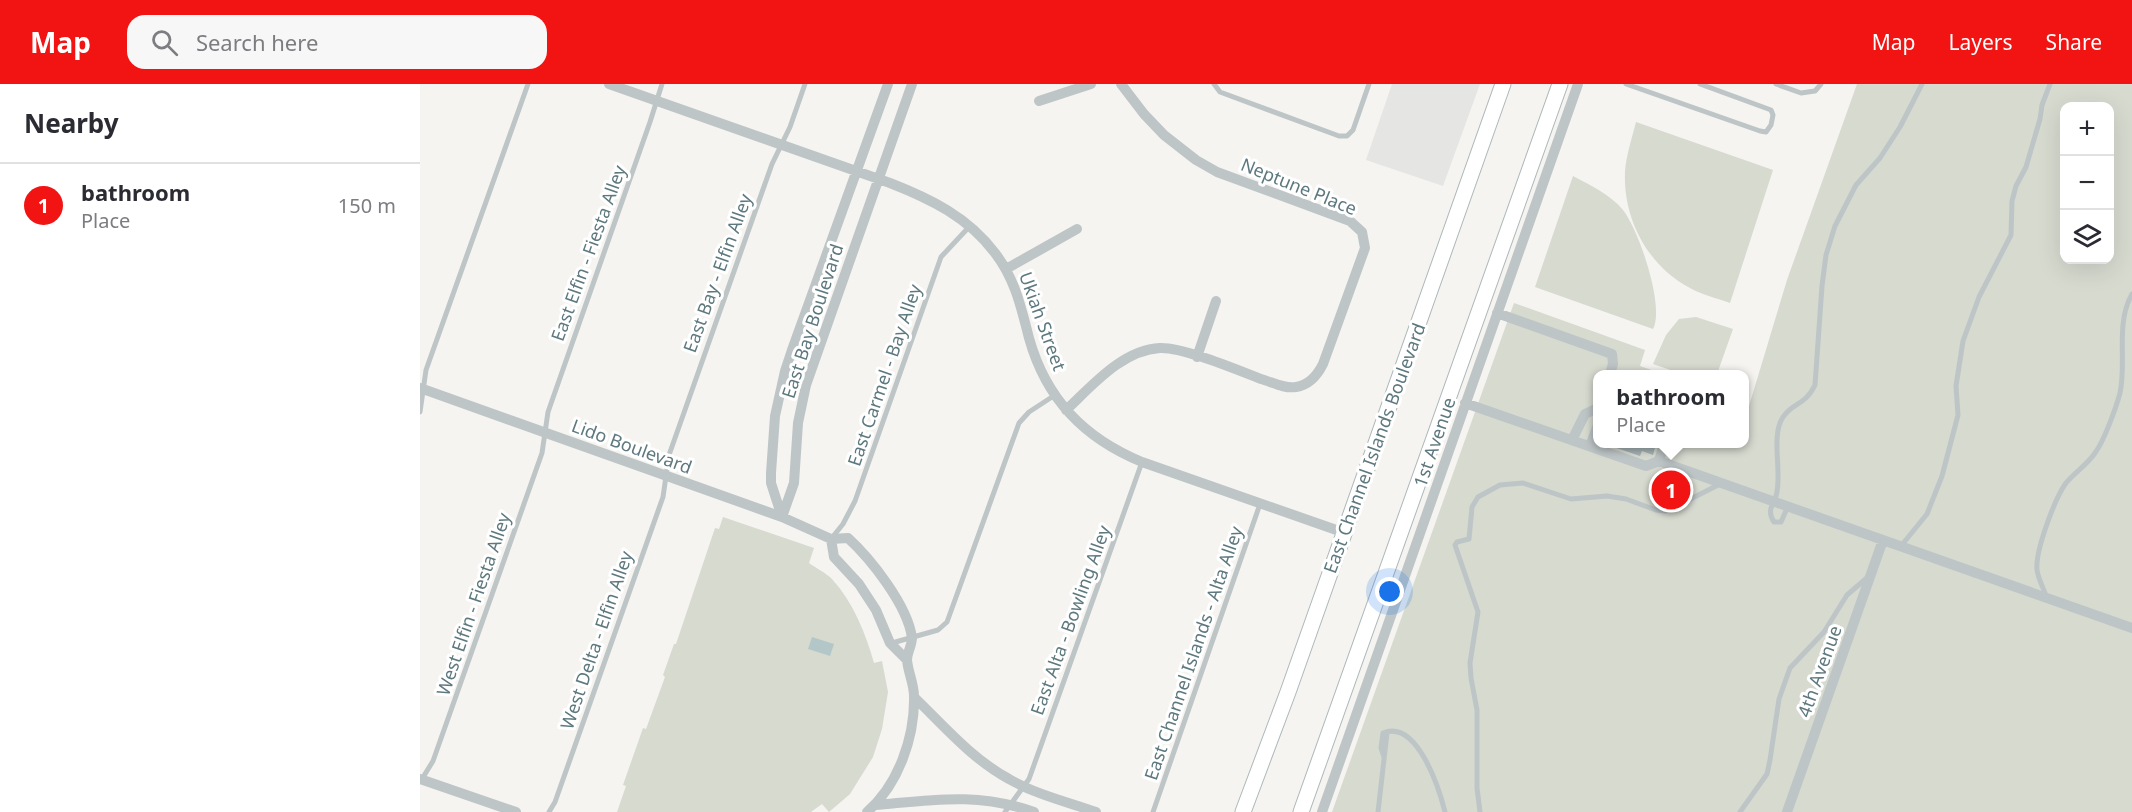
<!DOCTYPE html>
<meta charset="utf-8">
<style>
body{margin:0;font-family:"Noto Sans",sans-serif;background:#f7f7f7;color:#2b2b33}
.controls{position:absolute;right:18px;top:18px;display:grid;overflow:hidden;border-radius:12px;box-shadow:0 6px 24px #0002}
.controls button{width:54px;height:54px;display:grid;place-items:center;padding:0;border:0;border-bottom:2px solid #e1e1e2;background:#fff;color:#2b2b33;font:30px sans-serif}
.you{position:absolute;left:970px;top:508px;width:21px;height:21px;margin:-15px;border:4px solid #fff;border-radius:50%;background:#1a73e8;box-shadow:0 0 0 9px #1a73e833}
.badge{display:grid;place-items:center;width:39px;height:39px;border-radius:50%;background:#f21313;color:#fff;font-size:20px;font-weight:700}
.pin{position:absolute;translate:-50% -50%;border:3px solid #fff;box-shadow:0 2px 6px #0006}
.popup{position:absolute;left:1173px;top:286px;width:156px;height:78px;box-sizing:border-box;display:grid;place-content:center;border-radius:12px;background:#fff;filter:drop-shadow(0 2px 4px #0005);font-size:20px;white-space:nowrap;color:#7c7c81}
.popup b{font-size:22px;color:#2b2b33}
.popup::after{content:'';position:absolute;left:50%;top:100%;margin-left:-12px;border:12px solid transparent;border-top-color:#fff}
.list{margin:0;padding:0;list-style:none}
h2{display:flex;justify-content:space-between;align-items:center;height:78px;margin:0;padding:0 24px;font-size:26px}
h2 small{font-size:20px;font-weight:400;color:#7c7c81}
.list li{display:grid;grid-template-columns:39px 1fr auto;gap:18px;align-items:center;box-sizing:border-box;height:84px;padding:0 24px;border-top:2px solid #e1e1e2}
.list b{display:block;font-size:22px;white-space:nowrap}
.list p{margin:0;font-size:20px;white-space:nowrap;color:#7c7c81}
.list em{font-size:20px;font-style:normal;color:#7c7c81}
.icon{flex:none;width:33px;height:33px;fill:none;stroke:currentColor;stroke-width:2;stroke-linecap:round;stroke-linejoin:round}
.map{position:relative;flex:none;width:1712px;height:728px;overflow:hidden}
header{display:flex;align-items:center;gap:36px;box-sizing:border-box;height:84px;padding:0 30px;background:#f21313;color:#fff}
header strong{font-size:28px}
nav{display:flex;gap:33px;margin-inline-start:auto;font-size:21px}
.search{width:420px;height:54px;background:#f7f7f7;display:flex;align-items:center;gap:15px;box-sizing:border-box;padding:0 21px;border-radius:18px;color:#7c7c81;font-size:22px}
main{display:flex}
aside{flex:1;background:#fff}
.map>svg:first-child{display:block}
.built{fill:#e5e5e4}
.green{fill:#d6dacf;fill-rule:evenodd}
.water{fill:#b4c7c8}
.building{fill:#a5b2b5}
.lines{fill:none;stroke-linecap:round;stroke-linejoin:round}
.secondary-casing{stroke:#aeb8ba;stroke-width:17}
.service{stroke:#bec5c7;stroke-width:5}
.minor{stroke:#bec5c7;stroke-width:10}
.secondary{stroke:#fff;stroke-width:15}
.labels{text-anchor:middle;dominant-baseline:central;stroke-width:6;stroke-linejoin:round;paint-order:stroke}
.street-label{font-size:18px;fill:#5d787e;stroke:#fff}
</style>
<header>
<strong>Map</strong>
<div class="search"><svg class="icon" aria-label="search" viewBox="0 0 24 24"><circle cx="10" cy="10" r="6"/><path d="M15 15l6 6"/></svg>Search here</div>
<nav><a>Map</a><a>Layers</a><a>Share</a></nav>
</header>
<main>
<aside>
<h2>Nearby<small></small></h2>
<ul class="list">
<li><span class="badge">1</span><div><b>bathroom</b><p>Place</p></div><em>150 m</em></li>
</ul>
</aside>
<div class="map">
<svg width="1712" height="728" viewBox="0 0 1712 728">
<rect width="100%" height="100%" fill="#f5f4f0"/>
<path class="built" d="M972 0H1060L1023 102 946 76Z"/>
<path class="green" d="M1437 0H1712V728H912L1094 219 1225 266 1220 282 1243 290H1178V360H1324L1325 321 1329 322 1367 196ZM1644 22H1690V176H1644Z
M1216 38 1353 86 1310 219C1297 214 1282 211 1270 204 1228 182 1203 135 1205 88 1206 72 1212 54 1216 38Z
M1153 92C1170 101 1191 111 1203 126 1219 146 1245 223 1233 245L1115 203Z
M1276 233 1313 245 1297 290H1262L1233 280 1246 251 1259 235Z
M303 433 394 464 389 479C396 484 406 489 412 495 433 518 446 550 454 579L462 577 468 608 462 645 453 673 430 710 409 728 402 720 391 728H197L206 702 203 701 223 644 226 645 245 593 243 591 254 560H256L295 444 299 445Z"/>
<path class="water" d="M392 553 414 560 410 572 388 565Z"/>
<path class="building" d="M1185 360H1236L1233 371 1222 367 1220 372Z
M1249 396 1260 401 1254 415 1243 411Z"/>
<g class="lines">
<defs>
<path id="secondary" d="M823 728 868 608 1083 0
M881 728 1140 0"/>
</defs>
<use href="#secondary" class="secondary-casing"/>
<path class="service" d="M794 0 800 8 919 52H927L933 46 949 0
M1206 0 1340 47 1346 48 1351 41 1353 31 1351 26 1280 0
M1356 0 1381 9 1395 7 1401 0
M0 328 6 286 108 0
M1368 422 1361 438H1354C1347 428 1352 421 1356 412 1363 390 1350 353 1363 333 1373 318 1385 322 1395 301L1402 202 1406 171 1415 142 1436 101 1460 74 1480 43 1502 0
M411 455 423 440 435 417 521 173 549 143
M1481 462 1507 430 1522 392 1538 331 1536 302 1543 257 1559 213 1591 151 1592 117 1596 102 1606 83 1620 35 1622 21 1630 0
M1626 512C1623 503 1618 494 1617 486 1615 467 1635 414 1646 399 1655 388 1667 381 1675 369 1684 357 1696 324 1700 309 1707 277 1695 240 1712 210
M472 559 518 546 527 538 599 339 609 328 635 311
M964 673 961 664 963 649C997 635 1019 704 1025 728
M2 695 13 677 122 369 128 328 230 38 242 0
M129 728 135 718 243 413 249 371 352 80 370 43 385 0
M585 728 609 695 722 378
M733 728 840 420
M958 728 967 649
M1060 728 1057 704V626L1051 594 1050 579 1058 528 1035 461 1037 458 1049 455 1052 423 1058 413 1080 401 1103 399 1151 415 1187 412 1206 415 1236 426 1245 427 1255 423 1300 400
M1320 728 1347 690 1350 676 1359 615 1370 584 1404 548 1427 511 1448 493"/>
<path class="minor" d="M189 0 470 99C511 115 548 133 575 169 595 195 601 223 609 254 626 315 664 354 722 378L925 449
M619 17 671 0
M586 185 657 145
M1077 229 1192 270 1193 280 1190 290
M777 273 796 217
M0 304 362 433 411 455 428 454C451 475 488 522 492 554 492 561 487 569 487 576 488 588 494 600 494 612 495 654 478 701 447 728
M1045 319 1226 382 1239 377 1244 360
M646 326C672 302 702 266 740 264 763 263 817 286 841 295 852 298 864 305 876 303 889 301 897 292 903 280L945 164 942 148 930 137 797 88 776 76 744 51 724 30 701 0
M1152 356 1165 330 1178 324
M1170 362 1178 341
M1239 377 1712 544
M362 433 374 399 378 339 386 301 492 0
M362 433 351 399V389L355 332 365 287 372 266 468 0
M411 455 414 473 439 500 456 526 470 559 487 576
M494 613C524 642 552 675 589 695 615 710 647 718 676 728
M0 695 96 728
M455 721C513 716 557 708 614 728
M902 728 1158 0
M1367 728 1463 456"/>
<use href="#secondary" class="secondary"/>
</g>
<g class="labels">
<g class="street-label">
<text transform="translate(879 102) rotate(22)">Neptune Place</text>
<text transform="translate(168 169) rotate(-70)">East Elfin - Fiesta Alley</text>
<text transform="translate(297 189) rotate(-70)">East Bay - Elfin Alley</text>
<text transform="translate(392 237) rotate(-72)">East Bay Boulevard</text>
<text transform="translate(623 237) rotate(70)">Ukiah Street</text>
<text transform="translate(464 291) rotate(-71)">East Carmel - Bay Alley</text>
<text transform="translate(1014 358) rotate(-71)">1st Avenue</text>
<text transform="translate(212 362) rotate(20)">Lido Boulevard</text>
<text transform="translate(954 364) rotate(-70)">East Channel Islands Boulevard</text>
<text transform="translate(53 520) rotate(-71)">West Elfin - Fiesta Alley</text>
<text transform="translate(650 536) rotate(-70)">East Alta - Bowling Alley</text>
<text transform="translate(176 556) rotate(-71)">West Delta - Elfin Alley</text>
<text transform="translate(773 569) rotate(-71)">East Channel Islands - Alta Alley</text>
<text transform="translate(1399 587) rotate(-70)">4th Avenue</text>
</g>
</g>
</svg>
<div class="controls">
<button>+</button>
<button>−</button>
<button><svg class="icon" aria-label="layers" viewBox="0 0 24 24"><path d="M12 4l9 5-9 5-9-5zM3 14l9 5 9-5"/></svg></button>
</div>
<div class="you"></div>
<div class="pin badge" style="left:1251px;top:406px">1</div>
<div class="popup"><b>bathroom</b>Place</div>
</div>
</main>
